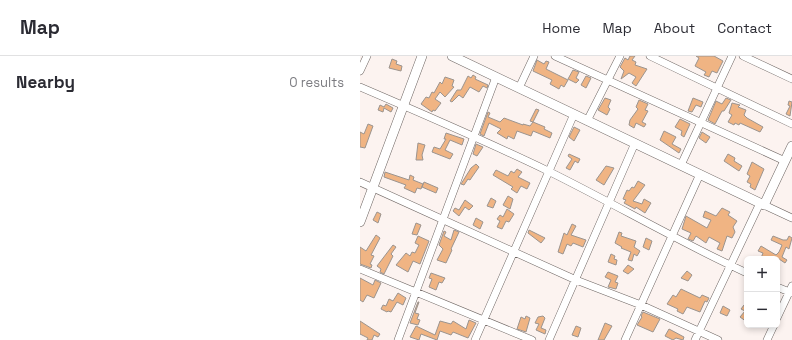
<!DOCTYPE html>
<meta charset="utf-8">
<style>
body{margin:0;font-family:"Space Grotesk",sans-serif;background:#f7f7f7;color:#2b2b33}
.controls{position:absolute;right:12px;bottom:12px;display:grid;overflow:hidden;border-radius:6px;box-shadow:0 2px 6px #0003}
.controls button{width:36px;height:36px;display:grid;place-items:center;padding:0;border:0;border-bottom:1px solid #e1e1e2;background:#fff;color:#2b2b33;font:20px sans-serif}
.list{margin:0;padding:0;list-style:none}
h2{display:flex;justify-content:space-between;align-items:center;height:52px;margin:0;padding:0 16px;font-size:17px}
h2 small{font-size:13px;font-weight:400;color:#7c7c81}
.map{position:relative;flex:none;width:432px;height:284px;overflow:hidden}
header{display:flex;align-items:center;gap:24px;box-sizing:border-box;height:56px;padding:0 20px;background:#fff;border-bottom:1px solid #e1e1e2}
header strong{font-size:19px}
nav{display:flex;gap:22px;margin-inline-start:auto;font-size:14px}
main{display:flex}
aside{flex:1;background:#fff}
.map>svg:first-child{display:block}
.building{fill:#f0b483;stroke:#9b948f}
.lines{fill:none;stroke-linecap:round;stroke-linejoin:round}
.minor-casing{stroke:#6f6764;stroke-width:8}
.major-casing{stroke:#6f6764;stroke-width:10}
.minor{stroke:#fff;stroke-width:7}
.major{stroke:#fff;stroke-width:9}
</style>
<header>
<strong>Map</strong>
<nav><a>Home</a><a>Map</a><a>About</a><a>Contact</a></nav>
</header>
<main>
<aside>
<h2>Nearby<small>0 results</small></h2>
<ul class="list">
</ul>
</aside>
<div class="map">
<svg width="432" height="284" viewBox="0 0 432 284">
<rect width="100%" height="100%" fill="#fcf3f0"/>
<path class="building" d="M270 0H275L272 4 276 6 275 9 287 13 276 30 272 27 276 21 269 17 261 23 264 15 260 11 265 2 268 4Z
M336 0H354L363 5 357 17 352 15 349 21 344 19 346 16 335 10 339 2Z
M32 3 37 5 36 8 42 10 41 15 29 12Z
M177 4 184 8 186 5 189 6 186 13 208 24 204 31 201 29 199 33 190 28 192 24 173 15Z
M213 14 219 16 216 22 219 24 216 27 208 23Z
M113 19 116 21 115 23 128 29 127 32 123 30 119 36 110 31 103 42 99 39 92 46 90 45 97 34H101L108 20 111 22Z
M226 20 231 22 226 32 221 29Z
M85 21 94 24 92 30 94 31 85 41 80 36 75 43 81 47 75 55 73 54 72 56 61 48 66 41 69 42 72 36 74 37 80 26 82 28Z
M245 42 251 44 248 51 250 53 247 59 238 54Z
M333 42 343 46 341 51 336 49 332 56 328 55Z
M366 42 371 44 364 55H362L355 68 348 64 356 45 362 48Z
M279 44 288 48 285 54 288 55 282 66 286 68 284 71 276 67 274 72 269 69 270 64 278 53 276 51Z
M429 45 432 46 430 60 426 58 430 50 428 49Z
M372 47 380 49 378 51 386 54 384 59 387 62 403 71 400 76 380 67 379 69 375 67 374 69 368 66 372 59 369 57Z
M26 48 33 52 31 56 24 52 23 56 18 54 20 49 24 51Z
M176 53 179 54 173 66 185 71 184 73 192 77 190 82 173 75 171 80 157 75 154 83 148 80 147 83 137 77 141 73 129 67 124 80 120 78 128 56 130 57 128 61 140 66 144 62 163 69V68L170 70 173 66 170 65Z
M320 63 330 68 324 81 321 79 322 75 315 71Z
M8 68 13 70 5 92 0 91V76L4 78Z
M214 71 220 74 214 85 209 81Z
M304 75 316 81 312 88 321 93 319 97 300 84Z
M342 76 350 81 346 87 339 82Z
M86 77 104 83 102 89 90 84 85 94 93 98 90 103 72 96 74 91 80 93 86 83H84Z
M58 87 65 89 62 99 63 104H56Z
M116 88 123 91 117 100 113 98Z
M209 98 220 103 218 107 215 105 210 114 206 112 212 103 208 100Z
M368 98 375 102 374 105 382 110 379 115 364 105Z
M392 106 404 113 395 134 390 131 391 128 387 126 390 120 387 118Z
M116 108 119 111 112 121 110 124 108 123 104 129 101 128 111 112Z
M246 110 254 112 244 129 236 124Z
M157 113 162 116 158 121 170 127 167 133 161 130 157 137 151 133 153 131 133 119 136 114 148 120 151 115 154 117Z
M25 116 49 124 50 119 54 121 53 124 63 128 61 133 57 132 55 137 44 132 46 129 24 121Z
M278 125 285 129 273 145 282 148 284 143 291 147 285 157 276 151 275 153 264 147 266 144 263 143 267 134 269 135 272 131 274 132Z
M64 126 78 132 76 137 62 131Z
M148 140 153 143 150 153 143 149Z
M131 142 136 145 133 152 127 150Z
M105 144 113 150 109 154 105 151 99 160 93 155 95 152 99 154Z
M362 152 370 156 368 159 377 165 373 171 375 176 372 182 367 180 362 195 357 193 360 187 349 181 346 187 336 180 333 185 328 183 331 177 322 173 326 160 347 172 351 164 343 161 345 155 356 160Z
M147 153 154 158 149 166 146 165 142 173 137 171 140 165 137 163 140 159 143 161Z
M17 156 21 158 18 167 13 164Z
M116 162 123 166 120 173 113 169Z
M56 167 61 169 57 179 52 178Z
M212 168 216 170 211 179 226 184 223 191 213 187 211 190 207 188 203 198 198 196 204 177 207 179Z
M94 174 99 176 91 193 92 194 86 207 77 204 83 193 79 189 84 175 86 176 84 180 91 184Z
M169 174 185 182 181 187 168 177Z
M259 176 262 177 261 180 276 185 274 191 280 195 277 200 274 198 272 205 268 204 271 196 261 192 262 191 255 187Z
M16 179 20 182 11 199 14 200 10 208 12 209 11 212 0 208V191L6 195Z
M58 180 69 185 60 208 53 205 48 216 36 209 46 197 50 200 52 196 55 197 59 189 55 187Z
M413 180 423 184H427L429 180 432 182 429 193 426 191 422 201 427 204 425 207 419 203 401 202 403 197 398 195 401 190 416 199 419 196 422 189 411 184Z
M286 182 292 185 289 194 283 191Z
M33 189 36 191 31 198 33 200 24 218 20 216 21 213 17 210Z
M251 198 255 200 254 203 257 204 256 209 248 206Z
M268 209 274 213 268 218 263 215Z
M327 215 332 219 328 225 321 222Z
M248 216 258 220 255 226 258 227 256 233 248 231 251 224 245 221Z
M71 217 85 222 82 227 79 226 76 234 69 231 72 223 69 222Z
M0 222 13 229 15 224 21 227 14 242 7 239 3 246 0 244Z
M321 233 340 242 342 239 349 242 347 246 345 245 340 256 327 251 323 258 317 255 318 253 307 248 313 239 316 241Z
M38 237 46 242 43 249 37 246 31 256 28 255 27 256 21 253 23 249 26 250 29 243 33 245Z
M58 246H59L55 257 59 258 57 263 60 264 58 269 50 267Z
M384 249 387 251V266L380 261 385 255 381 253Z
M363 250 370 254 367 260 360 257Z
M283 256 300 263 293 276 277 269 282 261 281 260Z
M166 260 170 262 166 276 157 273 161 261 165 263Z
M183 260 185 262 181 272 186 274 185 278 176 274 179 268 175 267 178 261Z
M109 264 116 267 108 282 93 276 91 279 80 275 77 284 61 278 59 284 50 281 56 270 75 279 80 265 91 268 93 265 106 273Z
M0 265 20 278 18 281 14 279 12 284H7L8 282 0 278Z
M245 267 252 270 244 284H238Z
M216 270 221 272 218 281 212 279Z
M309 273 324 281 323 284 316 282 313 284 305 280Z"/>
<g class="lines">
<defs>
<path id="minor" d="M195 0 425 105
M290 0 432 68
M383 0 432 23
M0 15 7 0
M0 31C63 58 126 85 188 115 255 148 319 186 387 217
M159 32 174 0
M227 65 260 0
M321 109 372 0
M0 126 216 224 281 249 358 284
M404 149 432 162
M0 213 172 284
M417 231 432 237
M417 262 432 230
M38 284 136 21
M115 284 214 58
M189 284 275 87
M265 284 340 118
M335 284 400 147
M407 284 414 269"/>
<path id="major" d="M92 0 404 149 432 90
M0 166 62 0"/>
</defs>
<use href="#minor" class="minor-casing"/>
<use href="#major" class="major-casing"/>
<use href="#minor" class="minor"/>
<use href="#major" class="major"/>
</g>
</svg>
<div class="controls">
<button>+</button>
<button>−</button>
</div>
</div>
</main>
